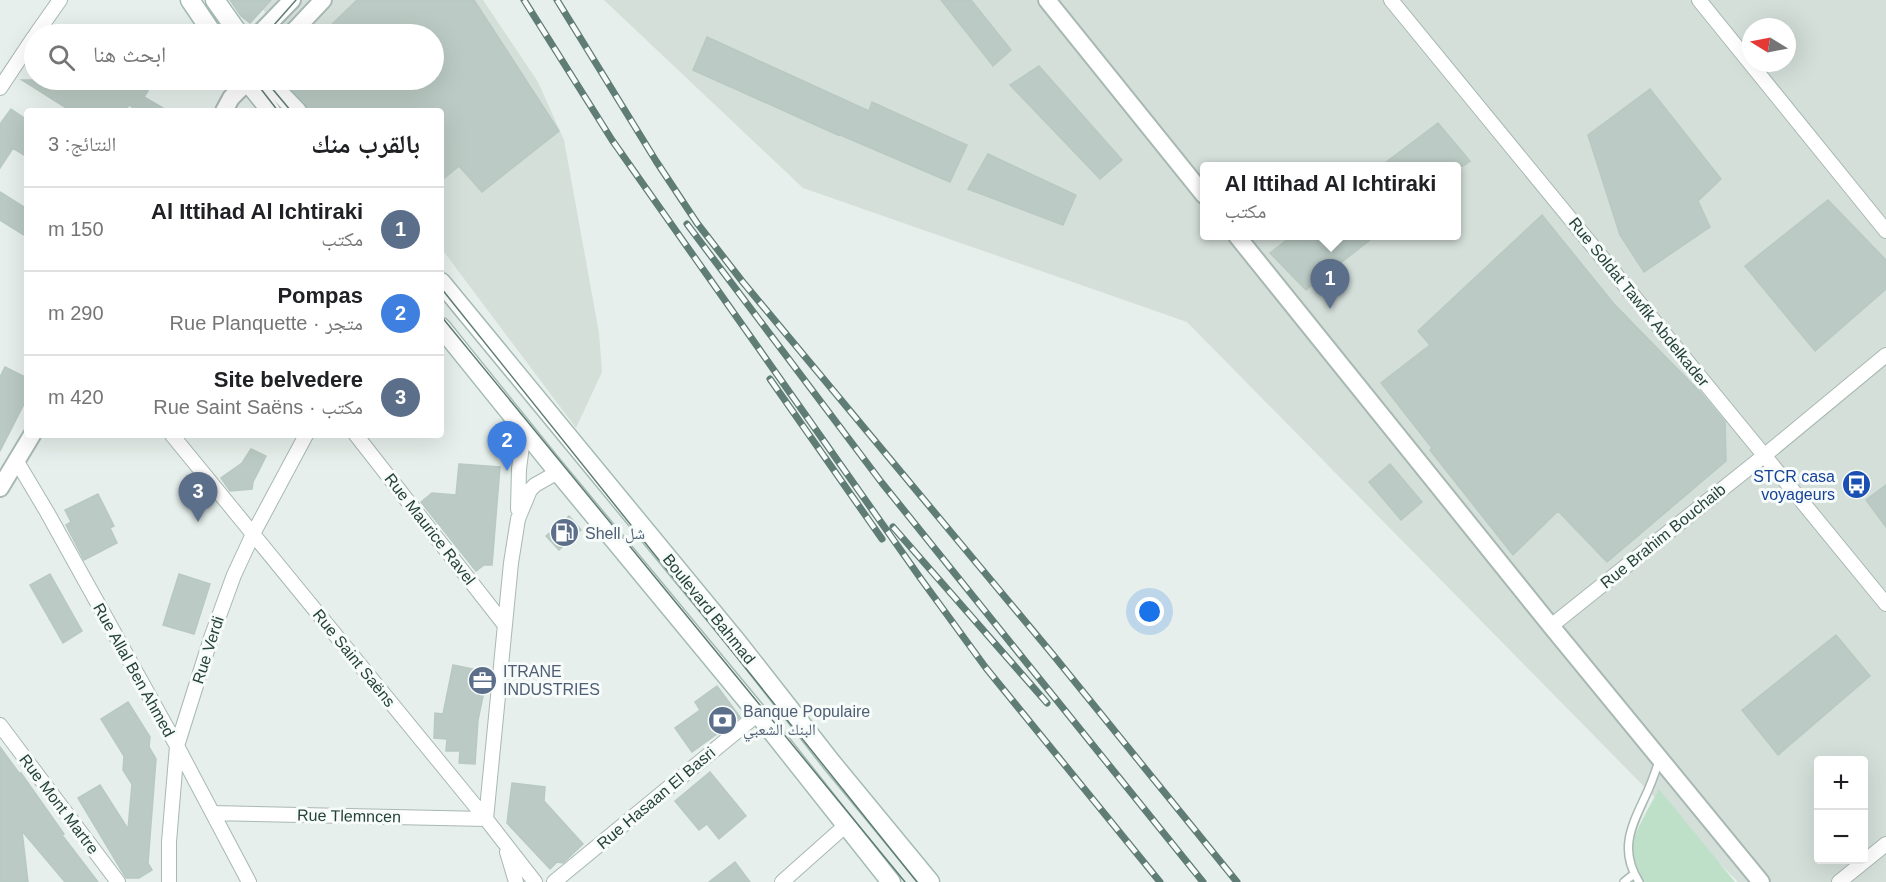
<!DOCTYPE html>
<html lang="ar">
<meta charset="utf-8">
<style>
body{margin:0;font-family:Helvetica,"Noto Naskh Arabic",sans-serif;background:#f6f6f6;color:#202124;direction:rtl}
.controls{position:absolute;right:18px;bottom:18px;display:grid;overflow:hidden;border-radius:6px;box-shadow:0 6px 24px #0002}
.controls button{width:54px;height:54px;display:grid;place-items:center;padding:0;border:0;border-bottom:2px solid #e0e0e0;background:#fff;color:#202124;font:30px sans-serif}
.compass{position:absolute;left:1742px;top:18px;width:54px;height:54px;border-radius:50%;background:#fff;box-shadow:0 6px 24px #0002;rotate:280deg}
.you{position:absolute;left:1150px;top:612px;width:21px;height:21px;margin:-15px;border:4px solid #fff;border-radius:50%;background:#1a73e8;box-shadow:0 0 0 9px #1a73e833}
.badge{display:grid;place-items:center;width:39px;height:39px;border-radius:50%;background:#2563eb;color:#fff;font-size:20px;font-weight:700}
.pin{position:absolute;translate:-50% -50px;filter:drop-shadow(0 2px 3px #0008)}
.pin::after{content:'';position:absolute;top:32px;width:21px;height:18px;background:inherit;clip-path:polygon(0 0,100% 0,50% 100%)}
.popup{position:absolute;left:1200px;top:162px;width:261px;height:78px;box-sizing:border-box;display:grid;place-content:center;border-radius:6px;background:#fff;filter:drop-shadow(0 2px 4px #0005);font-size:20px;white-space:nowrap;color:#757577}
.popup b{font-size:22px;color:#202124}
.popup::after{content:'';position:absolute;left:50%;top:100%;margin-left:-12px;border:12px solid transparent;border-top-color:#fff}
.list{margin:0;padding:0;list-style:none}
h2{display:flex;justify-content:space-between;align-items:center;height:78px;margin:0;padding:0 24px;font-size:26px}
h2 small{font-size:20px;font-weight:400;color:#757577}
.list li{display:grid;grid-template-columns:39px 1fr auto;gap:18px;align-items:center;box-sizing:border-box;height:84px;padding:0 24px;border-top:2px solid #e0e0e0}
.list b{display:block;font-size:22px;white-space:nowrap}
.list p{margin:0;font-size:20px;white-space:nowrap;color:#757577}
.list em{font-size:20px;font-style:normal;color:#757577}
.icon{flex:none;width:33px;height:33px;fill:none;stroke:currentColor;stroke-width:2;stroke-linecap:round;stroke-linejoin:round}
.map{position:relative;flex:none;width:1886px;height:882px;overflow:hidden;direction:ltr}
.search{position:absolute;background:#fff;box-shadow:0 6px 24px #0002;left:24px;top:24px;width:420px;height:66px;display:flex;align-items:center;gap:15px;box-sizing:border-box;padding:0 21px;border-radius:33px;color:#757577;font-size:22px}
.panel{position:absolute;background:#fff;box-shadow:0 6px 24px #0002;left:24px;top:108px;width:420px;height:330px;border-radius:6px;direction:rtl}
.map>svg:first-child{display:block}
.built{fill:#d4dfda;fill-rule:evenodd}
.green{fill:#bfe0c8}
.building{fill:#bbcac4;stroke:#b8c9c2;stroke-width:1.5}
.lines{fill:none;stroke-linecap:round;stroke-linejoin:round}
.service-casing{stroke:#a8b8b2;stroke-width:10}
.minor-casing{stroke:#a8b8b2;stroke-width:16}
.tertiary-casing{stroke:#a8b8b2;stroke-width:20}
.secondary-casing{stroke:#a4bbb3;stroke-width:21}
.service{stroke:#fff;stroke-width:7}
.minor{stroke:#fff;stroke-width:14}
.tertiary{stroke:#fff;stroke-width:16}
.secondary{stroke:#fff;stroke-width:18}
.tram{stroke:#5f7d75;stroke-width:1.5}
.rail-casing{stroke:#5f7d75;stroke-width:7}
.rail{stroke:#f7fbf9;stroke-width:4.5;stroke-dasharray:14;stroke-linecap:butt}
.labels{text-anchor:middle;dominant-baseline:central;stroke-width:6;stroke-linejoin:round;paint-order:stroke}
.street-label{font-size:16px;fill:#24423a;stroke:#f7fbf9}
.transit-label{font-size:16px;fill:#164399;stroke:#f7fbf9;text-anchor:end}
.service-label{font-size:16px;fill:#4e5e75;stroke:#f7fbf9;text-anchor:start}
</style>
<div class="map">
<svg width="1886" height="882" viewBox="0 0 1886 882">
<rect width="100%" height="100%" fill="#e6efeb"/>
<path class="built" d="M256 0H483L538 82 564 140 599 333 602 372 576 428 441 248V111H339L315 80H434V34H281Z
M604 0H1886V882H1738L1187 322 803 188ZM1751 27H1787V63H1751ZM1204 166H1456V236H1204ZM1818 760H1864V860H1818Z"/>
<path class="green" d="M1659 789 1735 882H1634C1616 859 1647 812 1659 789Z"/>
<path class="building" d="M230 0H271L250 23 241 16Z
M357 0H474L559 131 482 192 459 166 441 181V111H308L305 103 282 80H434V34H322Z
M941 0H971L1011 50 993 66Z
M707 37 869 111 872 102 967 145 950 182 838 134V135L693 70Z
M1039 66 1122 160 1100 179 1010 85Z
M22 80H130L148 91 144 97 168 111H138L129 105 125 111H71Z
M1650 89 1721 179 1698 201 1710 227 1644 272 1620 235 1588 135Z
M11 109 27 120V157L13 148 0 168V124Z
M1438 123 1470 161 1463 166H1381Z
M988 154 1076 195 1063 225 968 189Z
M0 192 27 209V237L0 220Z
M1828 200 1886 260V289L1815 351 1745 266Z
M1542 215 1614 304 1701 393 1725 422 1726 461 1607 562 1558 511 1513 555 1430 450 1432 448 1381 383 1430 345 1418 331Z
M1292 236H1375L1306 290 1270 253Z
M5 367 27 378V398L0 451V377Z
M251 449 266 456 253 482 252 489 230 491 221 478 242 463Z
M459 464 500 467 492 565H484L476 571 421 502 432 493 456 495Z
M1390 464 1422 502 1401 520 1369 482Z
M1886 485V527L1866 500Z
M98 494 114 526 110 528 117 543 84 560 66 525 71 522 65 510Z
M569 516 581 530 559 550 546 536Z
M50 574 82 631 63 643 30 585Z
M179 574 210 584 194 634 163 625Z
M1836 635 1870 676 1778 755 1742 710Z
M453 665 488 672 478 720 475 764 459 763 460 751H446L447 739 434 738 435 713 443 714Z
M717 686 740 717 692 752 675 728 700 710 695 702Z
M128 702 150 737 149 747 156 759 148 863 152 870 139 878H126L78 798 100 785 128 829 132 784 123 770 124 756 101 719Z
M0 747 19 773H21L64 834 62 835 98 882H65L22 831 28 882H0Z
M710 772 746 816 719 839 707 824 699 830 675 801Z
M512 783 545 787 544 801 583 844 563 863 557 862 550 869 507 823Z
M735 862 750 882H709Z"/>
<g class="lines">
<defs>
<path id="service" d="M1624 882 1634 874
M1639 882C1619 850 1631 827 1645 797 1651 785 1655 773 1659 761"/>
<path id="minor" d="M1391 0 1886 604
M1699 0 1886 231
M36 34 60 0
M0 88 34 37
M172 435 486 819 535 882
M356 435 504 624
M16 460 47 512 177 746 249 882
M518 509 519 469 524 430
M1551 626 1765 455 1886 355
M0 725 118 882
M213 813 486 819
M486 819 511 563 518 519 530 490 535 485 558 472
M507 852 516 882
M169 882V842L177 746 211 638 234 575 253 534 306 435
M554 882 758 714
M782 882 845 826
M1839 882 1886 844"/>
<path id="tertiary" d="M1047 0 1204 195
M259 34 292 0
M291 34 323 0
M224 111 231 98 249 80
M1237 236 1551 626 1761 882
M0 488 32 435"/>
<path id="secondary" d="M190 0 213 34
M215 0 239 34
M246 80 271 111
M267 80 297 111
M441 282 738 643 832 763 930 882
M441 327 549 461 758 714 891 882"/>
</defs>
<use href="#service" class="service-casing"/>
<use href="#minor" class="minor-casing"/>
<use href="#tertiary" class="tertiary-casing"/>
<use href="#secondary" class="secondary-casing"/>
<use href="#service" class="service"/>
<use href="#minor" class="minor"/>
<use href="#tertiary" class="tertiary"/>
<use href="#secondary" class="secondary"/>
<path class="tram" d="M266 34 296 0
M254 80 278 111
M265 80 291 111
M441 288 917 882
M441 316 905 882"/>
<defs>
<path id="rail" d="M524 0 612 140 921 579 986 668 1160 882
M557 0 656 161 697 223 742 281 1054 656 1237 882
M687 224 882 483 1203 882
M770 379 882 539
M893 527 1047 703"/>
</defs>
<use href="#rail" class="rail-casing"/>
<use href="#rail" class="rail"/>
</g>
<defs>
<symbol id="bus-disc" viewBox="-11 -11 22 22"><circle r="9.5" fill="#1a4fb4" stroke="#f7fbf9"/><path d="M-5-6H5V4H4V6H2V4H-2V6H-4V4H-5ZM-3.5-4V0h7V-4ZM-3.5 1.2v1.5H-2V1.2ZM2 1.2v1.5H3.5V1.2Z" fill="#fff"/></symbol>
<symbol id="fuel-disc" viewBox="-11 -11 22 22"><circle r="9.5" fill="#5c6f8a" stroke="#f7fbf9"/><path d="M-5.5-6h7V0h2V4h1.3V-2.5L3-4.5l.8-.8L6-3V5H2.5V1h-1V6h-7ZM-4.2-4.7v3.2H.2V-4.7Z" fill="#fff"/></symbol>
<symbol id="office-disc" viewBox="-11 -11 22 22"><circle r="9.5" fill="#5c6f8a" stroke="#f7fbf9"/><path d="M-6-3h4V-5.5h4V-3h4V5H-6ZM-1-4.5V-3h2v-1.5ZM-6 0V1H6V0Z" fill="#fff"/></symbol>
<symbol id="bank-disc" viewBox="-11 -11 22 22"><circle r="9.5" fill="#5c6f8a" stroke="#f7fbf9"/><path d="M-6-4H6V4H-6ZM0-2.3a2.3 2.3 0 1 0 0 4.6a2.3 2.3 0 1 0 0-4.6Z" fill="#fff"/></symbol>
</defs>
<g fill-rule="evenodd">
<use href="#bus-disc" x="1840" y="468" width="33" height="33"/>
<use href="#fuel-disc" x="548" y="516" width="33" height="33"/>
<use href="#office-disc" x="466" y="664" width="33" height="33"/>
<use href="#bank-disc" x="706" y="704" width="33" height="33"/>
</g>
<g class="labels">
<g class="street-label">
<text transform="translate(1639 302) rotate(51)">Rue Soldat Tawfik Abdelkader</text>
<text transform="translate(430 529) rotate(52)">Rue Maurice Ravel</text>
<text transform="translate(1663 536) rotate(-39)">Rue Brahim Bouchaib</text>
<text transform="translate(709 609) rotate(51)">Boulevard Bahmad</text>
<text transform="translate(208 650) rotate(-72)">Rue Verdi</text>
<text transform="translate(354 658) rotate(51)">Rue Saint Saëns</text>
<text transform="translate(134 670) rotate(61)">Rue Allal Ben Ahmed</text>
<text transform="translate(656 798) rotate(-40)">Rue Hasaan El Basri</text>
<text transform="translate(59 804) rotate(53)">Rue Mont Martre</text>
<text transform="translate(349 816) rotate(1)">Rue Tlemncen</text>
</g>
<g class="transit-label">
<text x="1835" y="476">STCR casa<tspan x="1835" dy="18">voyageurs</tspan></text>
</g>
<g class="service-label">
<text x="585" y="533">Shell شل</text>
<text x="503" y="671">ITRANE<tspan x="503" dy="18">INDUSTRIES</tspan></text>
<text x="743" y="711">Banque Populaire<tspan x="743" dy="18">البنك الشعبي</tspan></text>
</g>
</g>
</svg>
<div class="controls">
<button>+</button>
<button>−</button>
</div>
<svg class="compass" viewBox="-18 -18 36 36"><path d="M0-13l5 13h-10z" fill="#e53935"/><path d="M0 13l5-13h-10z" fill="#757577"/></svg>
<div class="you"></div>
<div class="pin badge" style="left:1330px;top:309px;background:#5c6f8a">1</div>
<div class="popup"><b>Al Ittihad Al Ichtiraki</b>مكتب</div>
<div class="pin badge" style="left:507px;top:471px;background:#3f7fe0">2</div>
<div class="pin badge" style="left:198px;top:522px;background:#5c6f8a">3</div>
<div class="search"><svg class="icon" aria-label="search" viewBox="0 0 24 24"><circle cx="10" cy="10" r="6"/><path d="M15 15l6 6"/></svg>ابحث هنا</div>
<section class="panel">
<h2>بالقرب منك<small>النتائج: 3</small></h2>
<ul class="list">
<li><span class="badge" style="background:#5c6f8a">1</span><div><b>Al Ittihad Al Ichtiraki</b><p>مكتب</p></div><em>150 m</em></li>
<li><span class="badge" style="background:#3f7fe0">2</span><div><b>Pompas</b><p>متجر · Rue Planquette</p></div><em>290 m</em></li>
<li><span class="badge" style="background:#5c6f8a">3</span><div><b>Site belvedere</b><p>مكتب · Rue Saint Saëns</p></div><em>420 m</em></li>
</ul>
</section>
</div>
